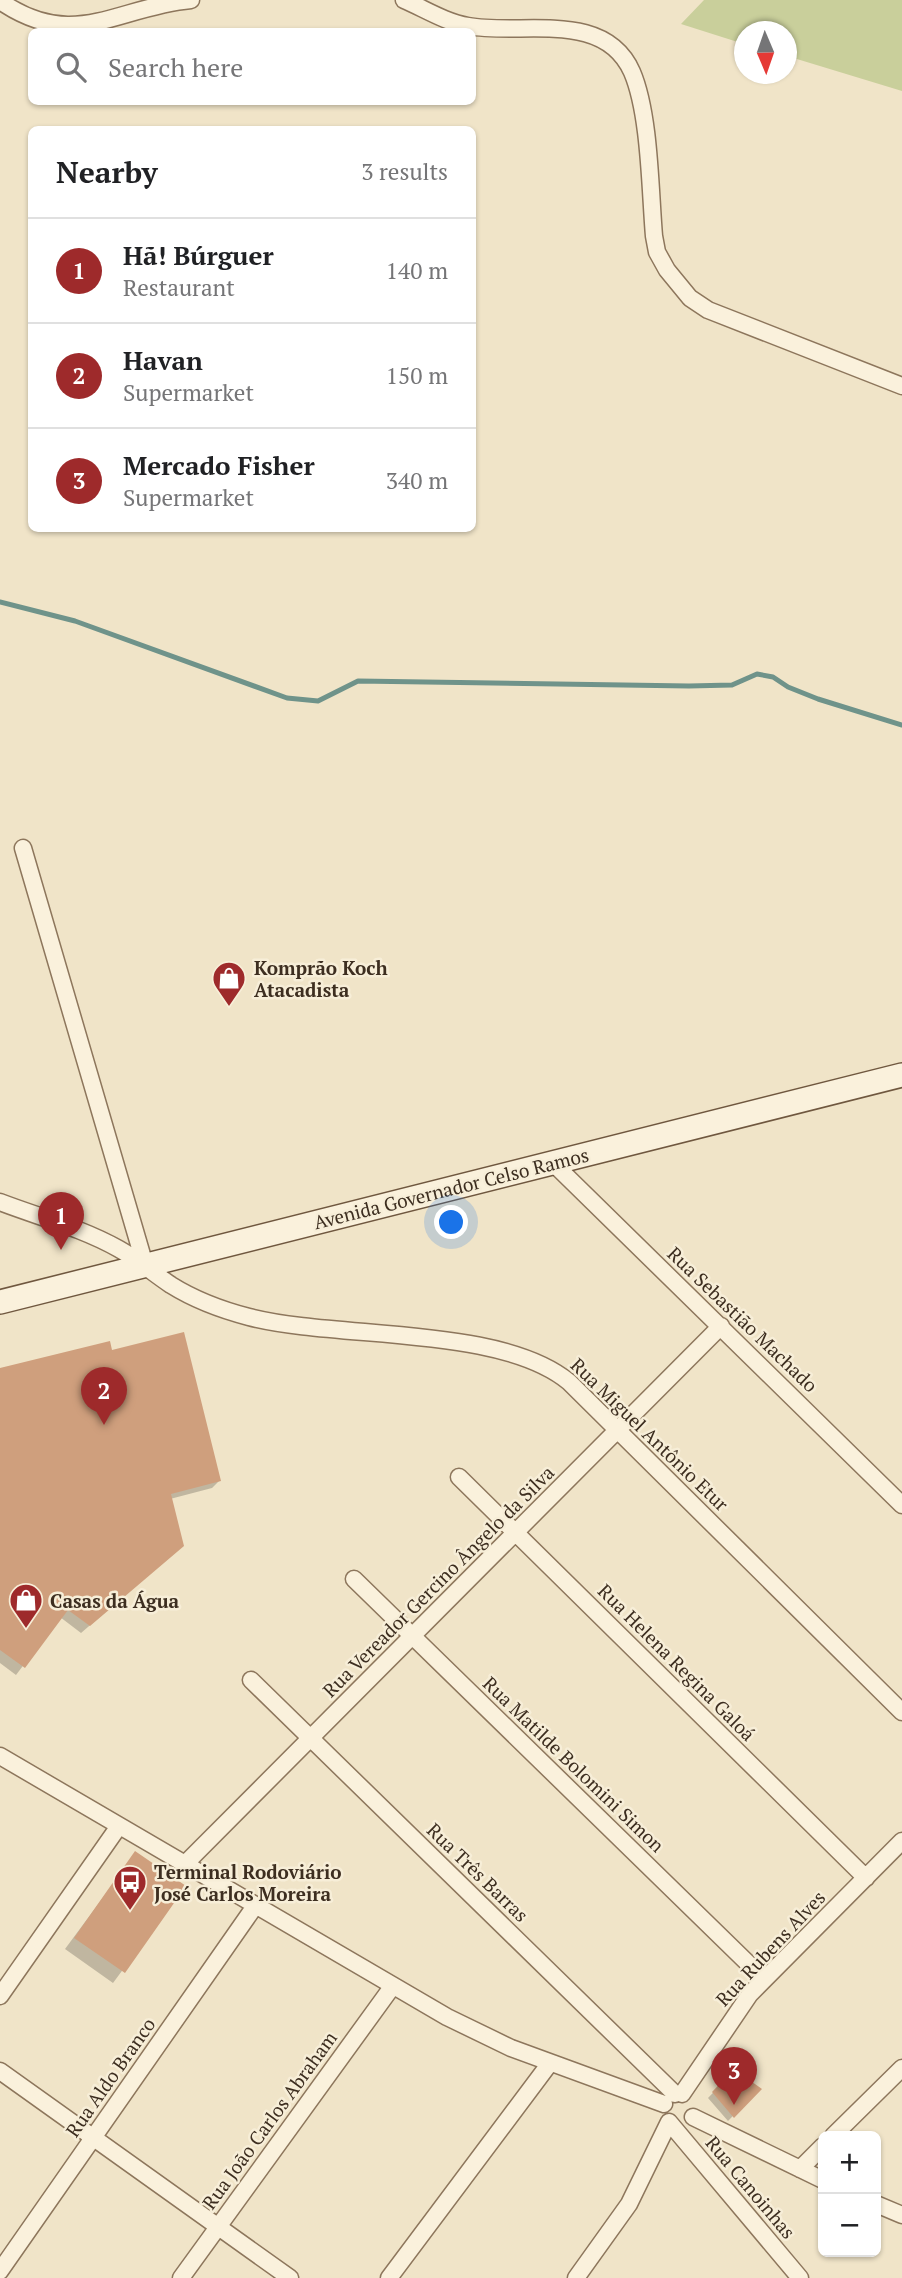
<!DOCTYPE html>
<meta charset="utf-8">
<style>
body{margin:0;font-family:"PT Serif",serif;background:#f2f2f2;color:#202124}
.controls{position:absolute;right:21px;bottom:21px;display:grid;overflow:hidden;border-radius:10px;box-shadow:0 2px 5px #0004}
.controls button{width:63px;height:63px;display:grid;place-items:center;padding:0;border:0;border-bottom:2px solid #e0e0e0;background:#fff;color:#202124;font:35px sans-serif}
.compass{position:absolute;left:734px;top:21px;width:63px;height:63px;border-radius:50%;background:#fff;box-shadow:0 2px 5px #0004;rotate:178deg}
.you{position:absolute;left:452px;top:1223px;width:24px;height:24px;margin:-18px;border:5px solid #fff;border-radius:50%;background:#1a73e8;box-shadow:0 0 0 10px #1a73e833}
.badge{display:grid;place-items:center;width:46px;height:46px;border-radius:50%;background:#9e2a2b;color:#fff;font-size:23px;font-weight:700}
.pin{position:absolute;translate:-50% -58px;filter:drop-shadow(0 2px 4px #0008)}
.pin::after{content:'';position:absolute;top:37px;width:24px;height:21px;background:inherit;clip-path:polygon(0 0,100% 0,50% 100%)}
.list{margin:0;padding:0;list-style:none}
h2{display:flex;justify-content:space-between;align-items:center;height:91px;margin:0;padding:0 28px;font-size:30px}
h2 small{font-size:23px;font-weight:400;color:#757577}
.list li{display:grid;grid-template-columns:46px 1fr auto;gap:21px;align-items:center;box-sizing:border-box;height:105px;padding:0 28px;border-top:2px solid #e0e0e0}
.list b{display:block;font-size:26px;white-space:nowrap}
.list p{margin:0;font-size:23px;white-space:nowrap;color:#757577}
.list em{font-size:23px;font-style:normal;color:#757577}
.icon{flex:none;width:38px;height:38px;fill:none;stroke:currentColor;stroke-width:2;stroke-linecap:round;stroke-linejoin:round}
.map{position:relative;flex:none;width:902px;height:2278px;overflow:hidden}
.search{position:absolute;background:#fff;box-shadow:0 2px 5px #0004;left:28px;top:28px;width:448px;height:77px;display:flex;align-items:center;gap:18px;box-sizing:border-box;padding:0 24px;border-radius:10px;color:#757577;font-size:26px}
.panel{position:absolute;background:#fff;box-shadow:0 2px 5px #0004;left:28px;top:126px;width:448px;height:406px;border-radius:10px}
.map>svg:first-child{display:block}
.green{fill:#c9cf9b}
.shadow{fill:#0003}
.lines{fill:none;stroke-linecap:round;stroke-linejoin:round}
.stream{stroke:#6f938a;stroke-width:5}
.building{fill:#cf9f7d}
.minor-casing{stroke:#8d765c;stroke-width:19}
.secondary-casing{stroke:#6f573f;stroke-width:26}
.minor{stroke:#faf1dc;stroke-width:16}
.secondary{stroke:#faf1dc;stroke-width:23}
.labels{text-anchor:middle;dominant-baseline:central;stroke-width:5;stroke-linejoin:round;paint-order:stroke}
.poi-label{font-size:19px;font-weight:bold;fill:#3d2e20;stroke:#f7eed8;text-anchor:start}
.street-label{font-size:19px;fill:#3d2e20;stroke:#f7eed8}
</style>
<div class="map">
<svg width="902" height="2278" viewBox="0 0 902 2278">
<rect width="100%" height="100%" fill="#f0e4c8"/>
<path class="green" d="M704 0H902V91L787 56 786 32H744V44L681 24Z"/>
<path class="shadow" d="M111 1352 219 1481 212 1488 170 1499 174 1553 81 1633 60 1617 16 1675 0 1663V1370Z
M136 1853 184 1887 113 1983 65 1949Z
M734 2071 759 2089 728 2121 708 2098Z"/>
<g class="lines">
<path class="stream" d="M0 602 75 621 287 698 318 701 358 681 689 686 732 685 757 674 773 677 788 687 818 699 902 725"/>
</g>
<path class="building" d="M184 1332 221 1481 171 1494 184 1546 90 1626 68 1610 25 1668 0 1650V1368L110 1341 112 1350Z
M135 1851 186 1886 125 1973 74 1938Z
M734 2069 762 2089 734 2118 712 2092Z"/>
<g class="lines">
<defs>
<path id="minor" d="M404 0C425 9 445 22 468 26 522 36 604 9 632 72 650 114 650 190 654 236L657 252 667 270 690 298 708 310 902 386
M0 1C74 52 116 7 191 0
M23 848 145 1265
M553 1163 902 1505
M0 1202C39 1217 82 1228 119 1249 137 1259 153 1273 171 1285 195 1300 222 1310 249 1317 338 1340 500 1325 569 1382L902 1712
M459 1477 866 1878
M354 1579 764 1979
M251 1680 675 2094
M0 1756 447 2017 511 2048 664 2104
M185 1864 721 1326
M0 1996 119 1826
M0 2071 290 2278
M682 2094 750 1994 902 1841
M693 2117 823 2180
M833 2136 902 2068
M800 2169 823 2146
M876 2204 902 2215
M0 2271 255 1906
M181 2278 392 1987
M389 2278 550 2063
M576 2278 629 2204 669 2122 800 2278"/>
<path id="secondary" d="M0 1302 902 1075"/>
</defs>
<use href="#minor" class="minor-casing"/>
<use href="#secondary" class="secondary-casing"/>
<use href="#minor" class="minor"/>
<use href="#secondary" class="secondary"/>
</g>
<defs>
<symbol id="shop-pin" viewBox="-11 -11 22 30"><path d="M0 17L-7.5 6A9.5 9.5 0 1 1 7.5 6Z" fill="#9e2a2b" stroke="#f7eed8"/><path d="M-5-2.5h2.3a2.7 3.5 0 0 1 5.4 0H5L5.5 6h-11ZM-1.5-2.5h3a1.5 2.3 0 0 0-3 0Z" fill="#fff"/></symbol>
<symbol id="bus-pin" viewBox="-11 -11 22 30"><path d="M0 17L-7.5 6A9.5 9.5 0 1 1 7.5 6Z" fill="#9e2a2b" stroke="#f7eed8"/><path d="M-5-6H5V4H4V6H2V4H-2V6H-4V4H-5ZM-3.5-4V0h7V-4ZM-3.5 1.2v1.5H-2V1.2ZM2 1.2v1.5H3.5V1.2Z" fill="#fff"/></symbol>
</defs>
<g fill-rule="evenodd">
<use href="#shop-pin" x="210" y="959" width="38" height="52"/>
<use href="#shop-pin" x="7" y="1581" width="38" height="52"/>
<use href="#bus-pin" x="111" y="1863" width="38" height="52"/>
</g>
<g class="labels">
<g class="poi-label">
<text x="254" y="967">Komprão Koch<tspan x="254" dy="22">Atacadista</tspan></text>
<text x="50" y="1600">Casas da Água</text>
<text x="154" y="1871">Terminal Rodoviário<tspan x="154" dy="22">José Carlos Moreira</tspan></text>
</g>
<g class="street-label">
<text transform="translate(451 1188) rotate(-14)">Avenida Governador Celso Ramos</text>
<text transform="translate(743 1319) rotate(44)">Rua Sebastião Machado</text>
<text transform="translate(650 1434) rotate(44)">Rua Miguel Antônio Etur</text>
<text transform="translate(438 1581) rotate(-45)">Rua Vereador Gercino Ângelo da Silva</text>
<text transform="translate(677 1662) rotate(45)">Rua Helena Regina Galoá</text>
<text transform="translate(574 1764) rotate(44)">Rua Matilde Bolomini Simon</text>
<text transform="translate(478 1872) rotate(44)">Rua Três Barras</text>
<text transform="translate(770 1948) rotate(-47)">Rua Rubens Alves</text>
<text transform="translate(110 2077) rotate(-55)">Rua Aldo Branco</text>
<text transform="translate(269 2120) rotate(-54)">Rua João Carlos Abraham</text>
<text transform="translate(751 2187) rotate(50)">Rua Canoinhas</text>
</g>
</g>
</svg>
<div class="controls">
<button>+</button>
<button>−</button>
</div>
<svg class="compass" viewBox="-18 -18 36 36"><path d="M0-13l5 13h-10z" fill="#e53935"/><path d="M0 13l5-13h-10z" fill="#757577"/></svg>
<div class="you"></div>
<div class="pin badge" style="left:61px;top:1250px">1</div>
<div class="pin badge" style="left:104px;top:1425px">2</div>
<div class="pin badge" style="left:734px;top:2105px">3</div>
<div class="search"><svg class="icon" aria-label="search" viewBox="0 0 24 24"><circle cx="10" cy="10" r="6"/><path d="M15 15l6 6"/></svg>Search here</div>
<section class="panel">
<h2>Nearby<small>3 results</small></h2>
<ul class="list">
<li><span class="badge">1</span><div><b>Hã! Búrguer</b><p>Restaurant</p></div><em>140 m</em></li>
<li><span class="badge">2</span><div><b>Havan</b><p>Supermarket</p></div><em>150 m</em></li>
<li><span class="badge">3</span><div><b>Mercado Fisher</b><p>Supermarket</p></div><em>340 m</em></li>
</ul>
</section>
</div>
